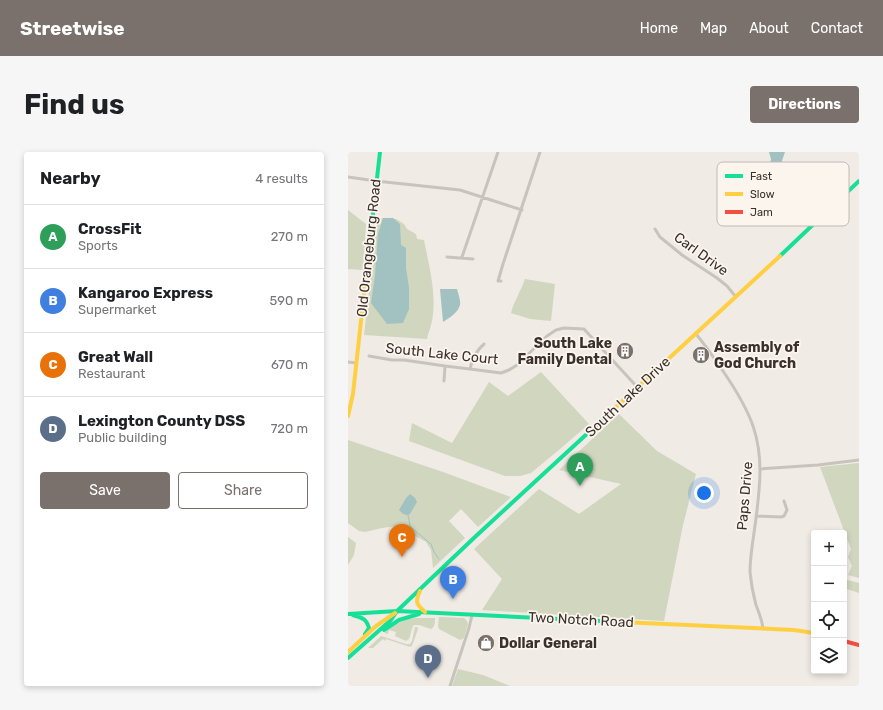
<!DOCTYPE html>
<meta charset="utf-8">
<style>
body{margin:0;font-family:Rubik,sans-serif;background:#f6f6f6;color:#202124}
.controls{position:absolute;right:12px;bottom:12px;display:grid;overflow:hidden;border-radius:4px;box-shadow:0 2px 6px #0003}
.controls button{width:36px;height:36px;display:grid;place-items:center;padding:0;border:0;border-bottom:1px solid #e0e0e0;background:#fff;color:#202124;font:20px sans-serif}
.you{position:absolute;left:356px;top:341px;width:14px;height:14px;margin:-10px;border:3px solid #fff;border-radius:50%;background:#1a73e8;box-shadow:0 0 0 6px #1a73e833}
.badge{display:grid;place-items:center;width:26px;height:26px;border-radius:50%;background:#7a716c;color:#fff;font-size:13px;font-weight:700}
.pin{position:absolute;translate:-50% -33px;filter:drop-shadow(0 1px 2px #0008)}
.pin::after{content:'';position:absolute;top:21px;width:14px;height:12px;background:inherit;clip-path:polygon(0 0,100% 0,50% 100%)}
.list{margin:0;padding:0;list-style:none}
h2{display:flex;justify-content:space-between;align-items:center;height:52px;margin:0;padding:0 16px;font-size:17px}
h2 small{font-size:13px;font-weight:400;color:#757577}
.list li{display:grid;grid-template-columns:26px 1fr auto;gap:12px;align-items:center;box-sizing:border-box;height:64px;padding:0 16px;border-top:1px solid #e0e0e0}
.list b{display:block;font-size:15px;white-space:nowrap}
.list p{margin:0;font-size:13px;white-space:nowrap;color:#757577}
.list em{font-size:13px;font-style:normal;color:#757577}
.actions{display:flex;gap:8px;padding:12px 16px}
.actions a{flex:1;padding:9px 0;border:1px solid #7a716c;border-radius:4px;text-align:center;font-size:14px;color:#7a716c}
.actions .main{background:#7a716c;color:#fff}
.icon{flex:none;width:22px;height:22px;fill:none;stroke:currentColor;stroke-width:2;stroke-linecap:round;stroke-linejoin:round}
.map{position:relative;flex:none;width:511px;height:534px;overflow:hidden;border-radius:4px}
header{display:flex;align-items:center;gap:24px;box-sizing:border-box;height:56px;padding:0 20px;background:#7a716c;color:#fff}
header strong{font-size:19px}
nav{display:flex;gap:22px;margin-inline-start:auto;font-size:14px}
.intro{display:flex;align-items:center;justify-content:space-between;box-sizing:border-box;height:96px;padding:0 24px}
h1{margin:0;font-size:28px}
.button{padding:10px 18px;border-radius:4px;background:#7a716c;color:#fff;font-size:14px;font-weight:700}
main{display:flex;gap:24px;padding:0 24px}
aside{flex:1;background:#fff;border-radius:4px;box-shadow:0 2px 6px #0003}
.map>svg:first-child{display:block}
.green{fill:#d1d6bf}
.water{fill:#a1c2c1}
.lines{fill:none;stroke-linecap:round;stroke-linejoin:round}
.stream{stroke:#a1c2c1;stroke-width:1}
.street{stroke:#c9c3be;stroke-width:3}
.fast{stroke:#16e098;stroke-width:4}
.slow{stroke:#ffcf43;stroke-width:4}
.jam{stroke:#f24e42;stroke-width:4}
.labels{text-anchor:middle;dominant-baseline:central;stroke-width:3.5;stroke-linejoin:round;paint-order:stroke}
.street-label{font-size:14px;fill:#3b302b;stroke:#fbf5ee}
.poi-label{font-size:14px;font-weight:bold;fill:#3b302b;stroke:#fbf5ee;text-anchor:start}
.key{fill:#fbf5ee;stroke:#c1bab4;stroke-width:1}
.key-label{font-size:11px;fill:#3b302b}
</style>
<header>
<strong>Streetwise</strong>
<nav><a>Home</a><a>Map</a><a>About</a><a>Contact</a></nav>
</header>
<div class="intro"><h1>Find us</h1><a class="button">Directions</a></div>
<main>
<aside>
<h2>Nearby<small>4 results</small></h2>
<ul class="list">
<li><span class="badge" style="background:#2e9e5b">A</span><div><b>CrossFit</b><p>Sports</p></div><em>270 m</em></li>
<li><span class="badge" style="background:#3f7fe0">B</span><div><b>Kangaroo Express</b><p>Supermarket</p></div><em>590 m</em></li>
<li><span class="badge" style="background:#e8710a">C</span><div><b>Great Wall</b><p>Restaurant</p></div><em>670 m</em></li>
<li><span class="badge" style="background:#5c6f8a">D</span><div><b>Lexington County DSS</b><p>Public building</p></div><em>720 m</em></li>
</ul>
<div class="actions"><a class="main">Save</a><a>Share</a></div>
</aside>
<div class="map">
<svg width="511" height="534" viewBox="0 0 511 534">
<rect width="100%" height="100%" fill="#f0ebe5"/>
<path class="green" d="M0 58 18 72 15 118 0 117Z
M35 66 48 67 56 72 59 77 68 82 69 87 76 88C81 114 89 142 84 169 83 175 80 181 79 187L16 183 29 68Z
M177 127 207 132 203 169 182 167 163 161C166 149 173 139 177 127Z
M193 220 241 272 212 297 183 321 172 324H157L61 289 64 271 104 291 141 230 160 244Z
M271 262 309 299 348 322 335 373 316 469 134 458 154 427 126 397 191 337 231 362 273 332 211 318Z
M0 288 95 320 163 345 130 375 113 357 101 369 117 386 85 416 83 398 78 390 71 386 48 374 34 376 17 380 11 379 0 371Z
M511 311V426L500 423 504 414 500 405 503 397 472 315Z
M0 385 8 391 6 403 0 413Z
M496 427 511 431V441L496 436Z
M91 465 116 466 119 469 120 472 116 486 112 488 91 477 90 474Z
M68 466H87C87 470 87 475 83 477L71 473H66C63 476 63 483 61 487L58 489 47 484 48 480 41 478 40 482 36 481C47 472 53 468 68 466Z
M67 475H69L70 477 64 494 62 495 38 487 37 489 35 487 25 496H20L33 484 58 492H62L64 489Z
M110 517 135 523 162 534H104Z"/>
<path class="water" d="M421 0H437L428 26 426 29 422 26 420 20 423 7Z
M35 66H45L52 72 53 93 58 96V116L61 136V157L55 171 39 172 23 151 27 123 30 82Z
M92 137H109C110 141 113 149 112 153 110 161 101 166 95 170Z
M62 342 67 346 69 350 62 362C58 365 54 361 51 358L58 346Z"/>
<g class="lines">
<path class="stream" d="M60 363 62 374 65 377 83 392 86 400 91 407"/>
<path class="street" d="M0 25 28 29 112 38 174 58
M307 77 312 85 334 103 369 126 379 134 388 145
M99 105 125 107
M114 105 150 0
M153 129H150L155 112 192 0
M348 182C358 194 366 206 375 219 403 260 416 288 411 338 410 352 408 367 406 381 404 394 402 407 402 420 403 431 405 442 408 453 411 461 414 468 415 476
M21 204 44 208H56L97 214 122 217 153 221 161 218 169 213 199 184 208 178 216 176 236 177 290 236
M0 210 8 211
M122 217C124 206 128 199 136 192
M96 229 97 214
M412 317 470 313 511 308
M408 364 433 365 436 364 439 358 436 349
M102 534 121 476 124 463"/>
<path class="fast" d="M21 96 32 0
M432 104 511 29
M0 462 49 459 273 470
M5 463C14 466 18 466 21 476L17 482
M36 478 51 468 71 462
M0 506 43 468 49 459 128 384 266 257"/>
<path class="slow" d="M266 257 432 104
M0 264 5 242 21 96
M72 439C67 450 68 452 77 460
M273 470 446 478 466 481
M0 500 28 474 47 461"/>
<path class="jam" d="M496 489 511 493"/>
</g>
<defs>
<symbol id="building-disc" viewBox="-11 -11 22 22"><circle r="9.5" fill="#7a716c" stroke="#fbf5ee"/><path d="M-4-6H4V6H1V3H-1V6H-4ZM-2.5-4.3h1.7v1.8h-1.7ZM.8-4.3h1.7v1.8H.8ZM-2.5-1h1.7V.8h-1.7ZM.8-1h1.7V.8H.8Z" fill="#fff"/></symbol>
<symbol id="shop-disc" viewBox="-11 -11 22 22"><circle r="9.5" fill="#7a716c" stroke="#fbf5ee"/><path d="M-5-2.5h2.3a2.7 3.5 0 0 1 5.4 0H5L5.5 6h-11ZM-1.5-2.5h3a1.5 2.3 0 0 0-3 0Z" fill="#fff"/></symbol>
</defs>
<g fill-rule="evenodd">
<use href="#building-disc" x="267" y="189" width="20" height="20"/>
<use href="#building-disc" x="343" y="193" width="20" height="20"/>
<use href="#shop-disc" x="128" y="481" width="20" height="20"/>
</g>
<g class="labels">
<g class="street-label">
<text transform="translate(21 96) rotate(-84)">Old Orangeburg Road</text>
<text transform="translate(353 102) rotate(36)">Carl Drive</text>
<text transform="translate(94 202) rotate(6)">South Lake Court</text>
<text transform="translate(280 245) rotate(-43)">South Lake Drive</text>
<text transform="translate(397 344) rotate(-85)">Paps Drive</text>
<text transform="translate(233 468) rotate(3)">Two Notch Road</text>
</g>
<g class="poi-label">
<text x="264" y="191" text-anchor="end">South Lake<tspan x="264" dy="16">Family Dental</tspan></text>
<text x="366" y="195">Assembly of<tspan x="366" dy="16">God Church</tspan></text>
<text x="151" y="491">Dollar General</text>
</g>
</g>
<rect x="369" y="10" width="132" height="64" rx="6" class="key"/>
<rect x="377" y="22" width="18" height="4" fill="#16e098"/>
<rect x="377" y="40" width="18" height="4" fill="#ffcf43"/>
<rect x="377" y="58" width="18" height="4" fill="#f24e42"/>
<g class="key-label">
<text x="402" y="28">Fast</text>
<text x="402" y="46">Slow</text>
<text x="402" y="64">Jam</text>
</g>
</svg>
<div class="controls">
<button>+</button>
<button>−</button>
<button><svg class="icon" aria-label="locate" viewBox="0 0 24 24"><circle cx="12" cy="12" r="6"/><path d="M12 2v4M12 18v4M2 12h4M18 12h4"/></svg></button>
<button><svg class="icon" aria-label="layers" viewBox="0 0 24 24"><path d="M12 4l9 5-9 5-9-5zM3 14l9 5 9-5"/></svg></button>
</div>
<div class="you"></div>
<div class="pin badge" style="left:232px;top:334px;background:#2e9e5b">A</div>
<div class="pin badge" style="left:105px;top:447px;background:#3f7fe0">B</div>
<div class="pin badge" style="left:54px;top:405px;background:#e8710a">C</div>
<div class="pin badge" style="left:80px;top:526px;background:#5c6f8a">D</div>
</div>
</main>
